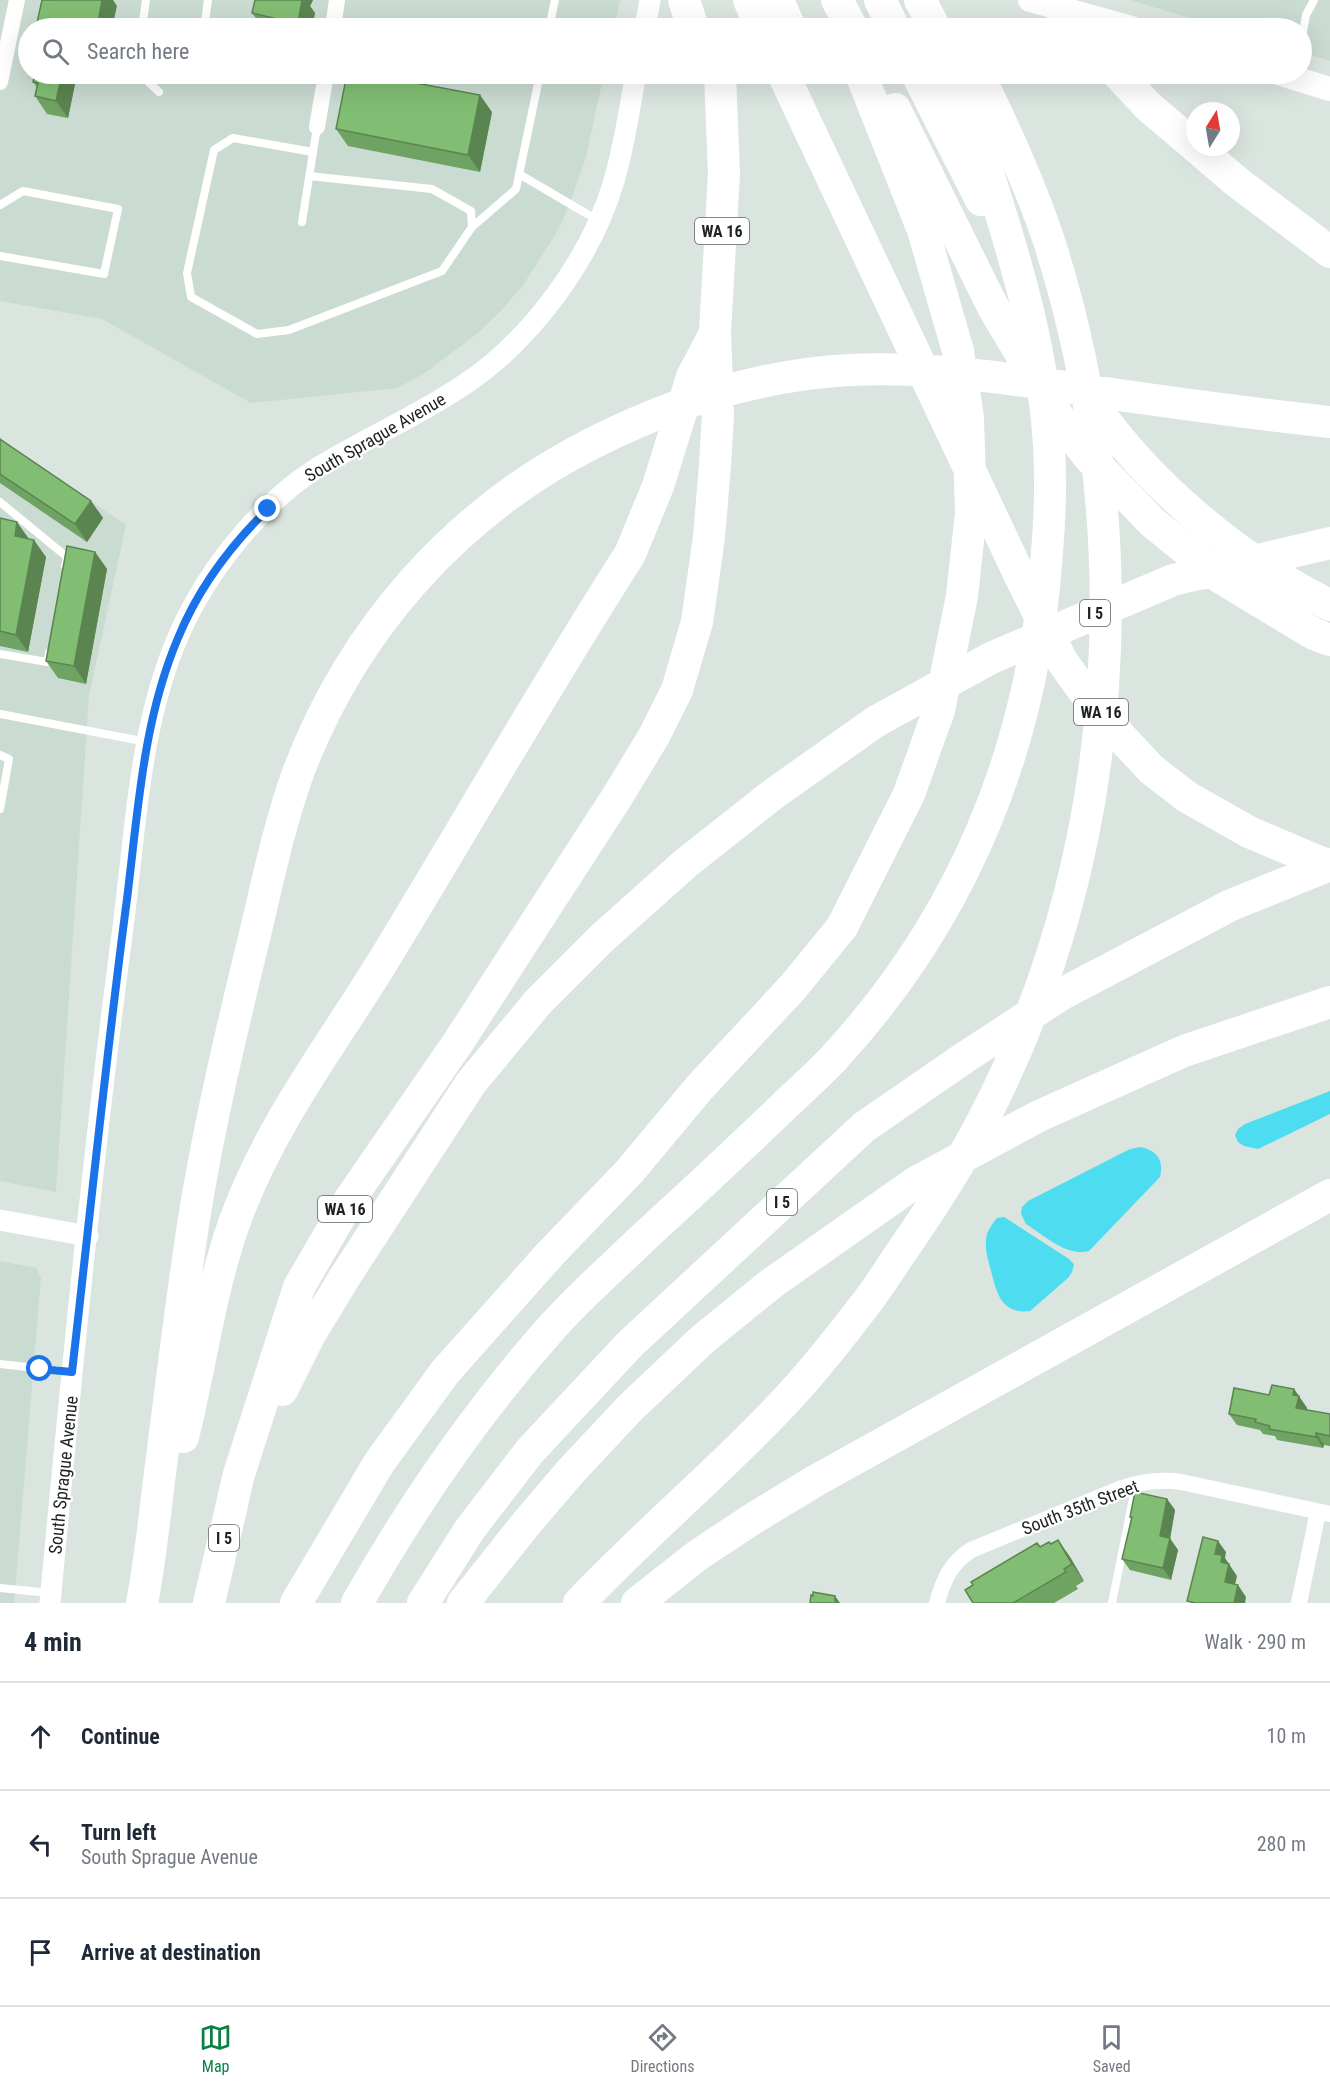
<!DOCTYPE html>
<meta charset="utf-8">
<style>
body{margin:0;font-family:"Roboto Condensed",sans-serif;background:#f2f2f3;color:#1f2937}
.compass{position:absolute;left:1186px;top:102px;width:54px;height:54px;border-radius:50%;background:#fff;box-shadow:0 6px 24px #0002;rotate:11deg}
.stop{position:absolute;width:18px;height:18px;margin:-14px;border:4px solid #1a73e8;border-radius:50%;background:#fff}
.stop.end{background:#1a73e8;border-color:#fff;box-shadow:0 2px 6px #0008}
.list{margin:0;padding:0;list-style:none}
h2{display:flex;justify-content:space-between;align-items:center;height:78px;margin:0;padding:0 24px;font-size:26px}
h2 small{font-size:20px;font-weight:400;color:#747a83}
.list li{display:grid;grid-template-columns:39px 1fr auto;gap:18px;align-items:center;box-sizing:border-box;height:108px;padding:0 24px;border-top:2px solid #e0e1e3}
.list b{display:block;font-size:22px;white-space:nowrap}
.list p{margin:0;font-size:20px;white-space:nowrap;color:#747a83}
.list em{font-size:20px;font-style:normal;color:#747a83}
.icon{flex:none;width:33px;height:33px;fill:none;stroke:currentColor;stroke-width:2;stroke-linecap:round;stroke-linejoin:round}
.map{position:relative;flex:none;width:1330px;height:1603px;overflow:hidden}
.search{position:absolute;background:#fff;box-shadow:0 6px 24px #0002;left:18px;right:18px;top:18px;height:66px;display:flex;align-items:center;gap:15px;box-sizing:border-box;padding:0 21px;border-radius:33px;color:#747a83;font-size:22px}
.sheet{height:402px;background:#fff}
nav{display:flex;justify-content:space-around;align-items:center;box-sizing:border-box;height:84px;border-top:2px solid #e0e1e3;background:#fff;font-size:16px;color:#747a83}
nav a{display:grid;justify-items:center;gap:3px}
nav .on{color:#0b8043}
.map>svg:first-child{display:block}
.built{fill:#cadbd2}
.water{fill:#4ddcf0}
.lines{fill:none;stroke-linecap:round;stroke-linejoin:round}
.service{stroke:#fff;stroke-width:8}
.minor{stroke:#fff;stroke-width:16}
.tertiary{stroke:#fff;stroke-width:21}
.secondary{stroke:#fff;stroke-width:24}
.motorway{stroke:#fff;stroke-width:32}
.wall{fill:#6fa363}
.shaded-wall{fill:#5a8550}
.building{fill:#81be73;stroke:#5a8550;stroke-width:1.5}
.route{stroke:#1a73e8;stroke-width:8}
.labels{text-anchor:middle;dominant-baseline:central;stroke-width:4.5;stroke-linejoin:round;paint-order:stroke}
.shield{fill:#fff;stroke:#626463;stroke-width:1.5}
.shield-label{font-size:16px;font-weight:bold;fill:#1e2220}
.street-label{font-size:18px;fill:#1e2220;stroke:#fff}
</style>
<div class="map">
<svg width="1330" height="1603" viewBox="0 0 1330 1603">
<rect width="100%" height="100%" fill="#dbe5df"/>
<path class="built" d="M0 0H620L614 28H28V74H604L586 157 567 211 554 237 523 285 502 310 478 333 426 372 398 388 251 403 102 319 0 301Z
M1130 0H1330V61L1302 52V28H1223Z
M0 448 20 452 126 525 89 696 56 1192 0 1181Z
M0 1261 36 1268 41 1277 14 1603H0Z"/>
<path class="water" d="M1330 1091V1114L1258 1149 1244 1146 1238 1142 1235 1135 1238 1129 1245 1124Z
M1141 1147C1158 1151 1164 1161 1160 1177L1089 1251C1067 1257 1045 1236 1026 1224L1021 1214 1022 1207 1028 1201 1130 1149Z
M1004 1217 1069 1259 1074 1264 1072 1272 1068 1278 1030 1311C1000 1315 996 1290 990 1267 987 1257 984 1245 987 1234 989 1228 993 1223 997 1218Z"/>
<g class="lines">
<path class="service" d="M142 28 146 0
M204 28 208 0
M549 28 555 0
M1302 37 1306 15 1314 0
M140 74 159 92
M519 174 599 221
M309 176 432 189 471 211 472 227 442 271 289 330 257 334 191 297 187 273 214 150 233 138 313 152
M0 205 23 191 118 209 104 274 0 256
M302 222 317 127
M472 227 516 189 540 74
M0 502 67 557 65 566
M0 654 47 662 49 653
M0 714 147 742
M0 755 9 759 0 809
M0 1364 71 1372
M0 1588 50 1593
M1112 1603 1136 1484"/>
<path class="minor" d="M333 28 337 0
M0 82 17 0
M317 127 326 74
M937 1603C943 1580 951 1563 971 1550L1122 1488C1143 1481 1160 1479 1181 1482L1330 1514
M1299 1603 1318 1512"/>
<path class="tertiary" d="M645 28 650 0
M0 1220 88 1236
M50 1603C71 1378 93 1152 123 927 137 820 140 702 193 606 220 556 266 501 314 470 363 439 417 417 465 384 531 340 590 260 613 184 624 149 629 110 636 74"/>
<path class="secondary" d="M1030 0 1132 28
M1281 74 1330 89"/>
<path class="motorway" d="M684 0 693 28
M749 0 762 28
M778 0 790 28
M837 0 852 28
M880 0 894 28
M920 0 935 28
M1054 0 1076 28
M783 74 1018 572 1062 661 1090 700 1122 738 1151 769 1187 797 1249 832 1317 861 1330 865
M917 74 981 200
M1118 74 1149 107 1195 146
M895 109 993 307 1057 415 1088 456 1152 522 1221 578 1314 634 1330 640
M1196 147 1237 182 1330 252
M1091 401C1147 484 1241 562 1330 605
M282 1390 309 1336 346 1275 471 1083 538 1002 602 938 686 863 772 795 875 722 991 658 1173 580 1330 543
M183 1437C201 1365 210 1289 236 1218 272 1120 335 1041 388 953 469 820 546 685 630 554L658 486 692 377 714 335
M142 1603C150 1562 154 1521 159 1481 170 1395 180 1310 193 1225 207 1136 227 1050 248 963 264 900 276 834 298 773 352 630 456 512 593 443 674 402 758 375 849 370 929 366 1006 378 1085 390 1166 402 1248 413 1330 422
M209 1603 239 1474 299 1287 350 1199 459 1041 617 797 654 736 677 690 697 622 709 537 715 465 718 414 715 331 724 174 720 74
M296 1603 379 1463 445 1372 550 1254 629 1172 700 1087 793 987 842 927 909 794 939 710 962 596 971 513 968 418 958 351 923 230 861 74
M357 1603C412 1506 479 1409 553 1326 581 1295 613 1267 643 1238 689 1196 735 1153 780 1110 797 1093 815 1078 832 1060 964 918 1034 745 1047 552 1050 517 1051 480 1049 445 1044 359 1020 274 994 192 982 152 969 112 953 74
M423 1603 470 1529 530 1451 630 1344 864 1127 964 1058 1062 994 1231 905 1330 865
M463 1603 525 1525 571 1471 630 1408 703 1339 772 1283 916 1182 1039 1116 1184 1051 1330 1002
M579 1603C650 1528 731 1462 800 1385 821 1361 841 1336 860 1311 875 1293 887 1273 900 1254 929 1212 958 1168 982 1122 1123 852 1141 529 1049 241 1030 184 1004 128 978 74
M637 1603 698 1555 754 1518 815 1481 1330 1195"/>
</g>
<path class="wall" d="M255 0H313L310 6 315 13 312 28H263L252 13Z
M77 74 68 118 47 114 35 96 37 87 33 82Z
M492 112 480 172 348 146 336 129Z
M0 439 91 501 103 518 87 542 0 483Z
M0 518 29 539 46 557 28 652 0 646Z
M95 552 107 569 86 684 58 678 46 661Z
M1294 1389 1307 1408 1306 1410 1330 1414V1446L1324 1445 1323 1448 1277 1440 1275 1436 1263 1434 1260 1430 1237 1425 1229 1414 1269 1395Z
M1167 1499 1175 1510 1170 1538 1178 1550 1171 1580 1130 1570 1122 1559 1131 1519 1130 1517Z
M1058 1540 1070 1557 1084 1581 1076 1586 1078 1589 1054 1603H973V1585L1040 1547 1051 1544Z"/>
<path class="shaded-wall" d="M102 0H113L117 6 112 28H97Z
M300 0H313L310 6 315 13 312 28H297Z
M62 74H77L68 118 56 101Z
M480 95 492 112 480 172 468 155Z
M91 501 103 518 87 542 75 524Z
M17 522 29 539 15 536Z
M34 540 46 557 28 652 16 635Z
M95 552 107 569 86 684 74 666Z
M1294 1389 1307 1408 1304 1419 1296 1408 1293 1395Z
M1316 1433 1324 1445 1323 1448 1316 1437Z
M1167 1499 1175 1510 1170 1539 1178 1550 1171 1580 1163 1568 1160 1536Z
M1058 1540 1070 1557 1084 1581 1072 1564Z
M1218 1541 1226 1552 1225 1558 1237 1576 1233 1594 1225 1582 1215 1554Z
M1238 1585 1246 1597 1245 1603H1234Z
M835 1596 840 1603H836L835 1601Z"/>
<path class="building" d="M42 0H102L97 28H45H46L36 27Z
M255 0H302L297 28H264L273 18 252 13Z
M35 74H62L56 101 35 96 38 83 33 82Z
M347 74H368L480 95 468 155 336 129Z
M0 439 91 501 75 524 0 474Z
M0 518 17 522 15 536 34 540 16 635 0 631Z
M67 546 95 552 74 666 46 661Z
M1272 1385 1294 1389 1293 1395 1299 1396 1296 1408 1330 1414V1436L1316 1433V1437L1269 1429 1270 1426 1255 1422 1256 1419 1229 1414 1234 1388 1269 1395Z
M1135 1492 1167 1499 1160 1536 1170 1538 1163 1568 1122 1559 1132 1517H1130Z
M1203 1537 1218 1541 1215 1554 1222 1555 1221 1562 1229 1564 1225 1582 1238 1585 1234 1603H1195L1187 1601Z
M1058 1540 1072 1564 1064 1569 1066 1572 1013 1603H973L965 1590 973 1585 971 1582 1037 1543 1040 1547 1049 1542 1051 1544Z
M813 1592 835 1596V1601H837V1603H810L811 1595 813 1596Z"/>
<g class="lines">
<path class="route" d="M40 1369 72 1372C90 1215 106 1057 127 899 138 811 143 720 178 638 198 589 231 545 268 509"/>
</g>
<g class="labels">
<g class="shield">
<rect x="695" y="218" width="54" height="26" rx="4.5"/>
<rect x="1080" y="600" width="30" height="26" rx="4.5"/>
<rect x="1074" y="699" width="54" height="26" rx="4.5"/>
<rect x="767" y="1189" width="30" height="26" rx="4.5"/>
<rect x="318" y="1196" width="54" height="26" rx="4.5"/>
<rect x="209" y="1525" width="30" height="26" rx="4.5"/>
</g>
<g class="shield-label">
<text x="722" y="231">WA 16</text>
<text x="1095" y="613">I 5</text>
<text x="1101" y="712">WA 16</text>
<text x="782" y="1202">I 5</text>
<text x="345" y="1209">WA 16</text>
<text x="224" y="1538">I 5</text>
</g>
<g class="street-label">
<text transform="translate(375 437) rotate(-30)">South Sprague Avenue</text>
<text transform="translate(63 1475) rotate(-84)">South Sprague Avenue</text>
<text transform="translate(1080 1507) rotate(-21)">South 35th Street</text>
</g>
</g>
</svg>
<svg class="compass" viewBox="-18 -18 36 36"><path d="M0-13l5 13h-10z" fill="#e53935"/><path d="M0 13l5-13h-10z" fill="#747a83"/></svg>
<div class="stop" style="left:40px;top:1369px"></div>
<div class="stop end" style="left:268px;top:509px"></div>
<div class="search"><svg class="icon" aria-label="search" viewBox="0 0 24 24"><circle cx="10" cy="10" r="6"/><path d="M15 15l6 6"/></svg>Search here</div>
</div>
<section class="sheet">
<h2>4 min<small>Walk · 290 m</small></h2>
<ul class="list">
<li><svg class="icon" aria-label="ahead" viewBox="0 0 24 24"><path d="M12 20V5M6 11l6-6 6 6"/></svg><div><b>Continue</b></div><em>10 m</em></li>
<li><svg class="icon" aria-label="left" viewBox="0 0 24 24"><path d="M17 20v-9H6M10 6l-5 5 5 5"/></svg><div><b>Turn left</b><p>South Sprague Avenue</p></div><em>280 m</em></li>
<li><svg class="icon" aria-label="arrive" viewBox="0 0 24 24"><path d="M6 21V4h12l-3 4 3 4H6"/></svg><div><b>Arrive at destination</b></div></li>
</ul>
</section>
<nav>
<a class="on"><svg class="icon" aria-label="map" viewBox="0 0 24 24"><path d="M3 6l6-2 6 2 6-2v14l-6 2-6-2-6 2zM9 4v14M15 6v14"/></svg>Map</a>
<a><svg class="icon" aria-label="directions" viewBox="0 0 24 24"><path d="M12 3l9 9-9 9-9-9zM9 14v-3h6M13 9l2 2-2 2"/></svg>Directions</a>
<a><svg class="icon" aria-label="saved" viewBox="0 0 24 24"><path d="M7 4h10v16l-5-4-5 4z"/></svg>Saved</a>
</nav>
